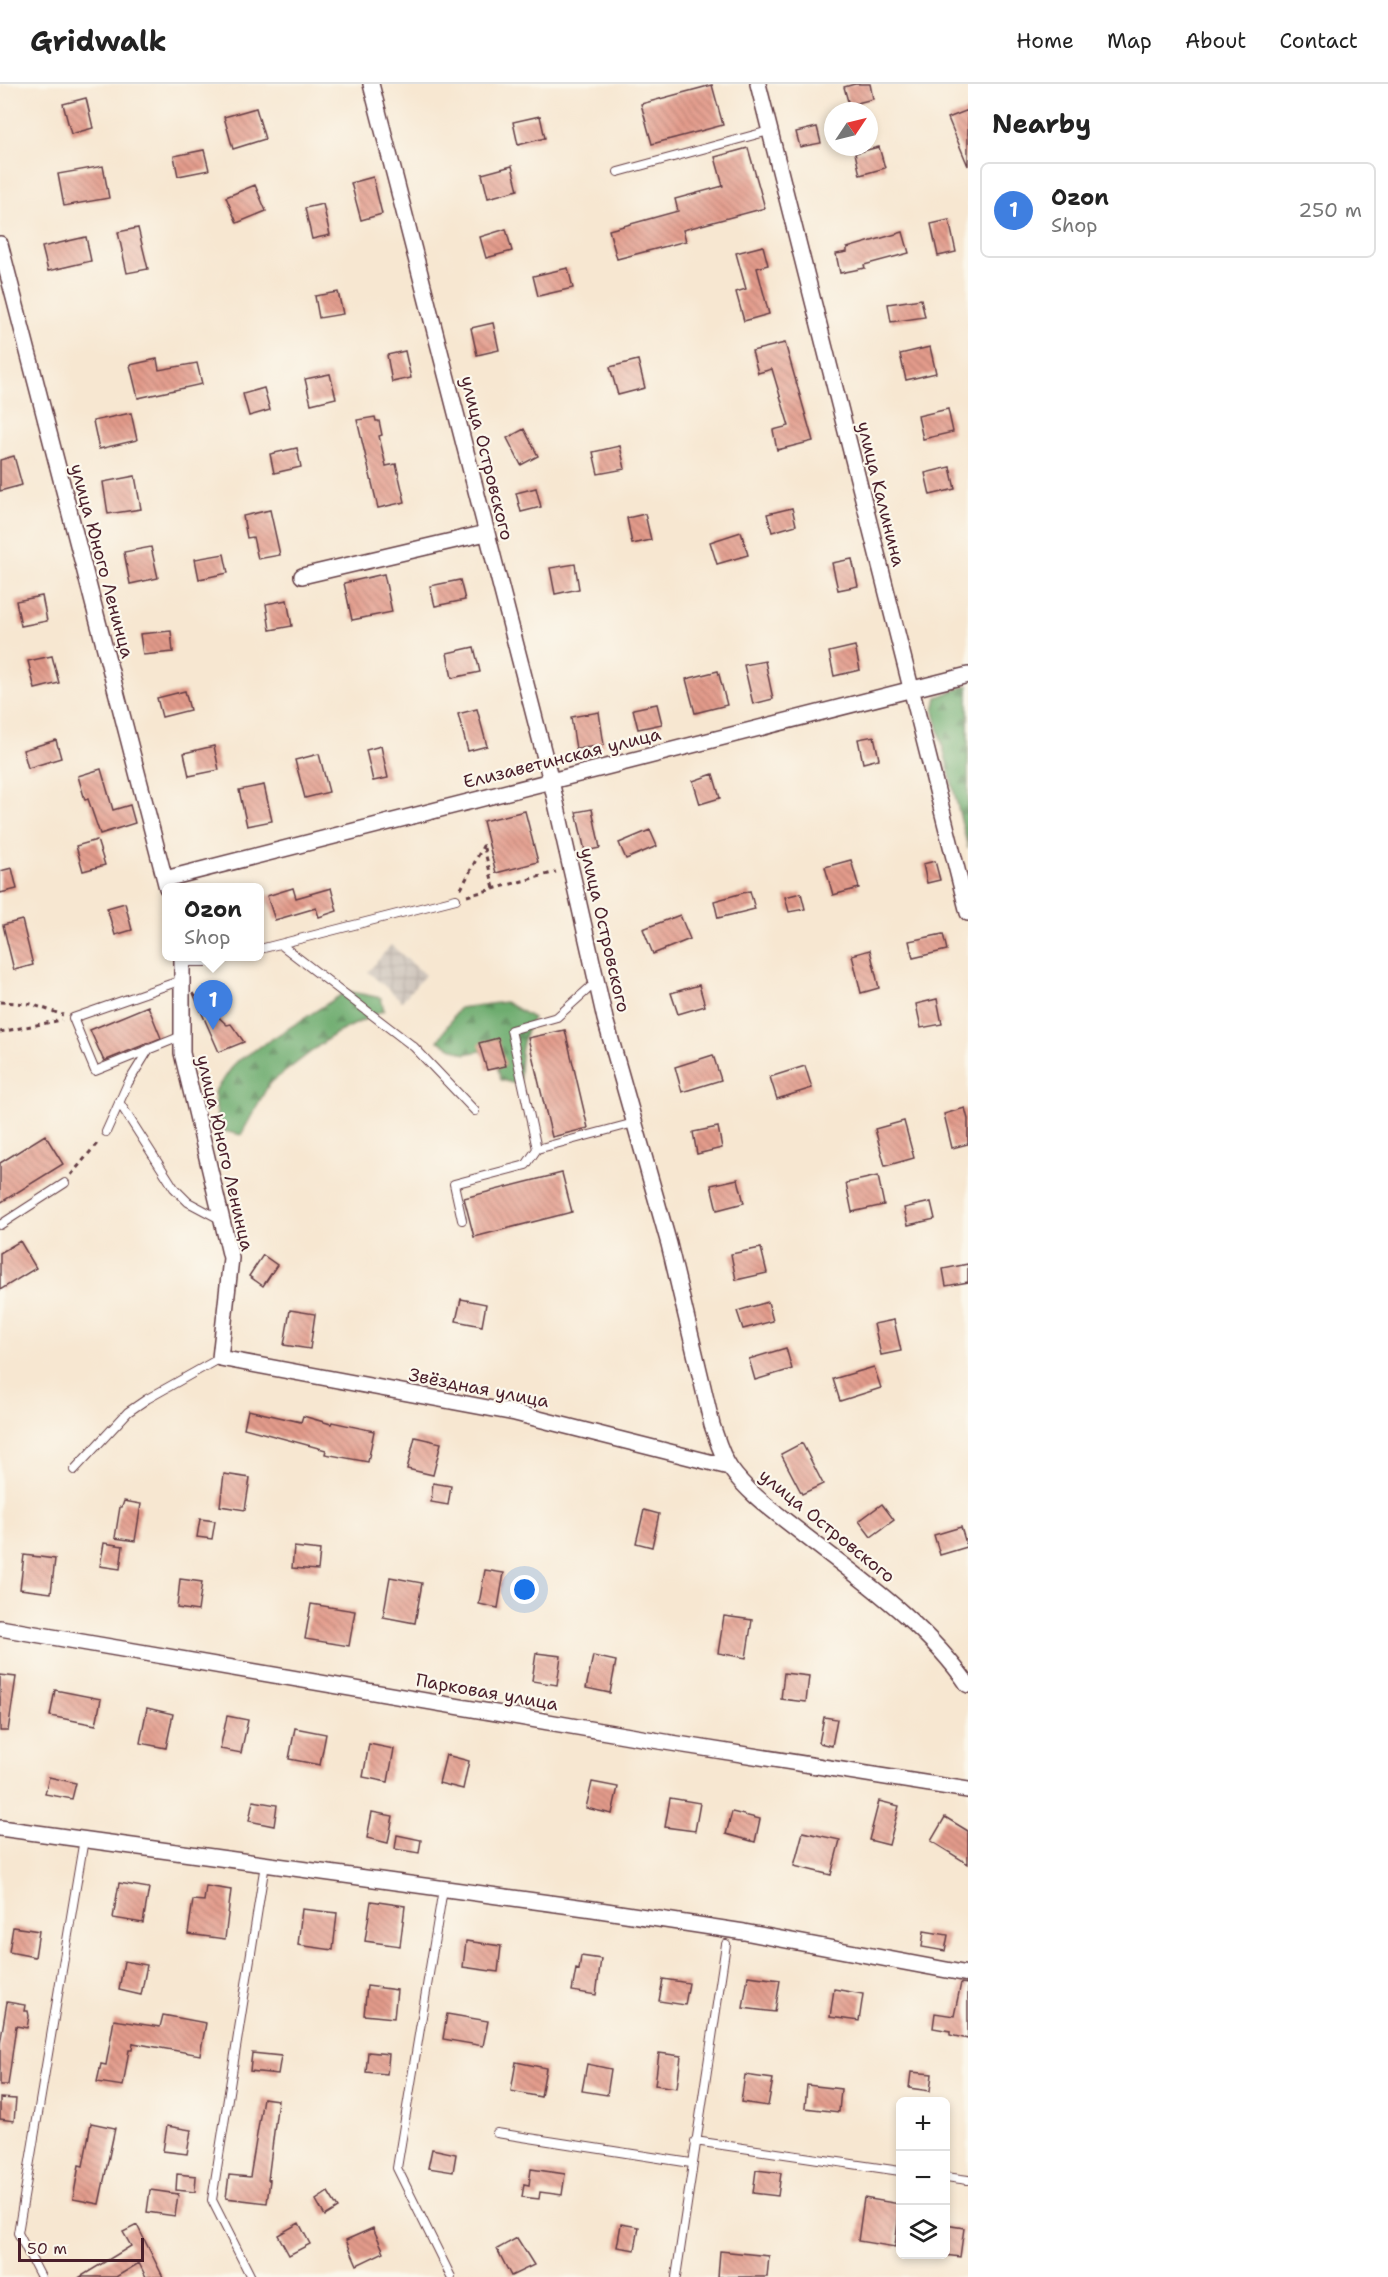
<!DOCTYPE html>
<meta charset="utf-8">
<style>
body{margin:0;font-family:"Shantell Sans",sans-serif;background:#f2f2f2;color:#222}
.controls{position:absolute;right:18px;bottom:18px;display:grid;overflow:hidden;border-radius:9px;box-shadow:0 3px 9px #0003}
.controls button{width:54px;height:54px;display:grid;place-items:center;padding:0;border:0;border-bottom:2px solid #e0e0e0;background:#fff;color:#222;font:30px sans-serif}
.compass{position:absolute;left:824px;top:18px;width:54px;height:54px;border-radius:50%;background:#fff;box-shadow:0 3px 9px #0003;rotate:55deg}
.scale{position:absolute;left:18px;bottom:15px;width:126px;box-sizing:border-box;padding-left:6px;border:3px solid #4a1f2b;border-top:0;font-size:16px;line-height:21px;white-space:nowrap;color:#4a1f2b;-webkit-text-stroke:4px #fbf7ec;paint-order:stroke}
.you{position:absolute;left:525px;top:1506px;width:21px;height:21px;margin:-15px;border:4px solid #fff;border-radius:50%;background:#1a73e8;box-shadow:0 0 0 9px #1a73e833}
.badge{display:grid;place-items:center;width:39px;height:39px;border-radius:50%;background:#c8321e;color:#fff;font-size:20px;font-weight:700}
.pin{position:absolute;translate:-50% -50px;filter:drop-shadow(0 2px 3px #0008)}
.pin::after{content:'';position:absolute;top:32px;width:21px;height:18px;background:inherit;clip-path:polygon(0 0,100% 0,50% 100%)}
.popup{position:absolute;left:162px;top:799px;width:102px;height:78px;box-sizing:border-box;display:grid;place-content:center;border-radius:9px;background:#fff;filter:drop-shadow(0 2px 4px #0005);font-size:20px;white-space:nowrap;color:#767676}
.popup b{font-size:22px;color:#222}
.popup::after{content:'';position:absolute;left:50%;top:100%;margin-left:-12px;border:12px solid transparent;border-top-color:#fff}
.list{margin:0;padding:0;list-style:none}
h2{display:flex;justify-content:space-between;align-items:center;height:78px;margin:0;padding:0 24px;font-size:26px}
h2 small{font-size:20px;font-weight:400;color:#767676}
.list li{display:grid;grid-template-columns:39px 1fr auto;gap:18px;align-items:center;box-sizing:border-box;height:96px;margin:0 12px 12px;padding:0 12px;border:2px solid #e0e0e0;border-radius:9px}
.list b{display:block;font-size:22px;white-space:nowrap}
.list p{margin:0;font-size:20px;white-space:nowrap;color:#767676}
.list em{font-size:20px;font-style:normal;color:#767676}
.icon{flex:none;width:33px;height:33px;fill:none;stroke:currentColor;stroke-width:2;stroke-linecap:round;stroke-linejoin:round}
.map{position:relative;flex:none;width:968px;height:2193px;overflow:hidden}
header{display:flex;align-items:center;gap:36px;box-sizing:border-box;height:84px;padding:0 30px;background:#fff;border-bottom:2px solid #e0e0e0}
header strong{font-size:28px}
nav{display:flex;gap:33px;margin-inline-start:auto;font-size:21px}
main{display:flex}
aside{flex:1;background:#fff}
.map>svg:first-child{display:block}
.industrial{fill:url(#industrial-grid)}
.forest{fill:url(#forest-firs);stroke:#5c664c;stroke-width:1.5}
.building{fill:url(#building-back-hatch)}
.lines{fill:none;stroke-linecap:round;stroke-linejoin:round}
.service-casing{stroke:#643d44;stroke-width:10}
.minor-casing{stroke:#643d44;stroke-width:18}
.path{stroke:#643d44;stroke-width:3;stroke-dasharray:4.5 4.5;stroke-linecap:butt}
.service{stroke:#fff;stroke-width:8}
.minor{stroke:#fff;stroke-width:15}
.labels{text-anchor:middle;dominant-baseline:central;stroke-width:4.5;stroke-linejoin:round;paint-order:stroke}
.street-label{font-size:18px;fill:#4a1f2b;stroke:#fbf7ec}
</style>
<header>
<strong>Gridwalk</strong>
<nav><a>Home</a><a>Map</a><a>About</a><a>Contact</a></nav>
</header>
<main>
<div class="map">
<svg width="968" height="2193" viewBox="0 0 968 2193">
<defs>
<pattern id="industrial-grid" width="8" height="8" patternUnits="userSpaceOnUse" patternTransform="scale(1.5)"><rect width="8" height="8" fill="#ccc2b9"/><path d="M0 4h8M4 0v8" fill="none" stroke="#b1a69f"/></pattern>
<pattern id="forest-firs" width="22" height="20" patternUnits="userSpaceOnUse" patternTransform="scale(1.5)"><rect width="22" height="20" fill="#6dac6e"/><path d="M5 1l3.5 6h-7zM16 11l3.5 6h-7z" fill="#5c8b5b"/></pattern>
<pattern id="building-back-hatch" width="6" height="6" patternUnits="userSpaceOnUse" patternTransform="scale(1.5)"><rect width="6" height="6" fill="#e39b8b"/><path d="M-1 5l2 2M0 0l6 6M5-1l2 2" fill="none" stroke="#ba7e72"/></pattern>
</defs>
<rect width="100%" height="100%" fill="#fbf7ec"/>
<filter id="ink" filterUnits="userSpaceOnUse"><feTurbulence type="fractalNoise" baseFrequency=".0167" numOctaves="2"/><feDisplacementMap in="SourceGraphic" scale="12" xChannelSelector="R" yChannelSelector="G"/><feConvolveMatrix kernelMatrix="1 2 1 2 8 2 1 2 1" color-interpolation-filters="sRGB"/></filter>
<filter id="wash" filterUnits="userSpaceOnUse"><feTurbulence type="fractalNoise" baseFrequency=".008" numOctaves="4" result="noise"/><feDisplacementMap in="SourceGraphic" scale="24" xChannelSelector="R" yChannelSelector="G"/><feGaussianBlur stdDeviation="1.35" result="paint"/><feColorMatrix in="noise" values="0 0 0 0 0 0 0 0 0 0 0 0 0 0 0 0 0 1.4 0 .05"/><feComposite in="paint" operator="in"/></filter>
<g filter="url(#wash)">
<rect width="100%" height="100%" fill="#f7e7d1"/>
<path class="industrial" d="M391 861 425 891 402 917 368 888Z"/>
<path class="forest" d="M968 601V764L934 627 937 613Z
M347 907 381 914 384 926 333 951 269 1000 241 1051 219 1046 214 1008 236 978Z
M505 918 533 934C520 954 520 977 520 1001L501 996 492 965 465 970 438 957 459 924Z"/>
<g id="blocks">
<path class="building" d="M855 0H870L873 15 849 21 844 3Z
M712 1 723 41 652 60 641 20Z
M86 14 93 44 71 50 63 20Z
M256 24 265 55 233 65 224 33Z
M968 26V82L948 34Z
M540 32 545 54 518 61 513 38Z
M817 43 821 59 800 63 796 48Z
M879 63 885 84 860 91 855 69Z
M748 64 765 124 683 146 686 157 617 175 609 146 678 127 675 115 723 102 715 73Z
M204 66 209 86 178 92 174 72Z
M103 82 109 114 64 122 58 90Z
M512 82 518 106 488 114 482 90Z
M373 93 382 130 361 136 351 99Z
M255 101 266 127 237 139 226 113Z
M323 120 330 151 312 155 305 124Z
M949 136 956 168 938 172 931 140Z
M138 144 148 185 127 189 118 148Z
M506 145 512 167 486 174 480 153Z
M903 148 909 169 864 181 865 184 840 189 836 170 847 168V164Z
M86 153 91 177 48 187 42 163Z
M763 162 768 181 757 184 769 230 744 237 736 208 746 205 736 169Z
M568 184 573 204 538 212 533 192Z
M338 208 343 230 319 234 315 212Z
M921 215 925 233 891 238 888 220Z
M493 239 499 266 477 271 471 244Z
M785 259 813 357 777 366 773 346 789 342 772 285 758 289 752 267Z
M930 263 936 289 906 296 900 270Z
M405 267 411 294 392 298 387 271Z
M157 275 159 286 197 279 202 300 138 314 130 281Z
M638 276 645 304 618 311 610 283Z
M330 290 336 314 311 320 305 295Z
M264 304 270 326 249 332 243 310Z
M948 325 953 348 923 355 918 332Z
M131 329 137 356 99 365 93 337Z
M375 333 376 337H379L382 351 379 352 386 382 396 380 405 418 378 424 357 336Z
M524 345 538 372 521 381 507 354Z
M620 362 625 385 598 390 593 368Z
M297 364 301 383 274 389 270 370Z
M14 372 22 401 0 407V376Z
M950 383 955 405 930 411 925 389Z
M135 392 141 425 108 430 103 398Z
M536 404 541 423 521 428 516 409Z
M792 424 796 441 772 448 767 430Z
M270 426 280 471 258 475 253 453 247 454 243 432Z
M645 430 651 456 632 460 627 434Z
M741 448 748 471 717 480 710 458Z
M151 463 158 494 130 500 124 468Z
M224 470 228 489 199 495 195 475Z
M852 475 858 502 838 506 832 479Z
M575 480 579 505 555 510 550 484Z
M384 490 392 528 352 536 344 499Z
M460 496 465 516 435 522 430 502Z
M42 512 47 537 21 542 16 517Z
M287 516 292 542 270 546 266 520Z
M171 547 173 568 143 571 140 550Z
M855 562 860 586 834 592 829 568Z
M474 563 480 588 452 594 447 569Z
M52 572 59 599 35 605 28 577Z
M765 577 773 615 753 620 744 581Z
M718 587 727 621 695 629 686 595Z
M185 607 190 626 162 633 157 614Z
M657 620 662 640 638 645 633 625Z
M477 625 487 662 468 667 458 630Z
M599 628 604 661 576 665 571 633Z
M874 652 879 675 863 679 858 655Z
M56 656 61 674 28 684 23 666Z
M214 662 219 686 189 692 184 669Z
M381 662 388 694 373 697 366 666Z
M319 670 329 708 305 714 295 676Z
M101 685 113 726 130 721 135 739 100 750 88 715 85 716 78 692Z
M713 690 720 714 700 720 693 697Z
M264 701 272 737 247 742 239 706Z
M592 725 600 764 585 767 576 728Z
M525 727 538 778 496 789 483 737Z
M650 746 657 762 626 775 619 759Z
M97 756 105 781 83 787 76 762Z
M851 776 859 804 833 811 825 783Z
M935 777 940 796 927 799 923 780Z
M12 784 17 805 0 809V787Z
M293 804 296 814 331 804 337 827 319 833 316 824 275 836 267 812Z
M750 807 755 825 718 834 714 817Z
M801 809 805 825 789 828 785 813Z
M125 819 132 846 115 851 107 824Z
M680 831 690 855 653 870 643 845Z
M22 836 33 881 14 886 3 841Z
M943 850 947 866 913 874 909 857Z
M870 866 879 904 861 909 852 871Z
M699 901 705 922 678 930 671 909Z
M193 909 227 941 231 940 244 958 219 968Z
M937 915 942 940 921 944 916 920Z
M148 922 161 954 104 977 90 946Z
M565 946 588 1044 552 1053 528 954Z
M498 954 506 982 487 986 479 959Z
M713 971 721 996 682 1008 675 983Z
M805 982 812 1004 777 1015 770 993Z
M965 1024 968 1035V1060L952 1064 944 1030Z
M904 1037 914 1074 885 1082 875 1045Z
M718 1043 722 1064 697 1070 693 1048Z
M45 1051 63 1080 0 1119V1079Z
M562 1089 572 1128 474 1153 464 1114Z
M878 1092 884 1121 852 1128 846 1099Z
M738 1095 744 1119 717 1126 711 1101Z
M931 1118 935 1135 908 1141 904 1124Z
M20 1157 36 1184 0 1206V1169Z
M761 1164 767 1189 736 1196 731 1170Z
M263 1171 277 1181 263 1202 249 1192Z
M968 1180V1198L946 1202 943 1185Z
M461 1215 486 1220 482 1242 456 1237Z
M768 1218 773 1237 743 1245 737 1227Z
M290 1226 315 1230 310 1265 284 1261Z
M894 1236 901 1267 881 1271 874 1240Z
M786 1264 792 1285 755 1296 749 1275Z
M874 1283 881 1304 840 1317 833 1295Z
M248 1326 301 1338 303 1332 331 1340 332 1338 374 1347 368 1378 325 1370 326 1366 244 1344Z
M415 1353 441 1359 433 1391 407 1385Z
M802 1359 823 1400 802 1410 781 1370Z
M224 1390 250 1394 245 1426 220 1422Z
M433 1399 451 1402 448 1421 431 1418Z
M124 1417 141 1420 135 1457 115 1454 120 1423H122Z
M882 1420 894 1436 871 1453 859 1437Z
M644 1426 659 1430 652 1463 636 1459Z
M200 1435 215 1437 212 1455 197 1453Z
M961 1443 967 1463 940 1471 934 1451Z
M104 1459 123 1462 120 1485 100 1482Z
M294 1463 320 1466 318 1486 292 1484Z
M24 1471 55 1475 51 1509 20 1505Z
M485 1486 504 1489 498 1524 479 1520Z
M390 1493 422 1499 415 1539 383 1533Z
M180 1495 202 1498 198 1527 177 1524Z
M311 1520 355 1527 349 1562 305 1555Z
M724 1532 752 1536 746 1574 718 1569Z
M536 1569 561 1572 557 1601 532 1597Z
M593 1572 616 1577 610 1609 586 1604Z
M784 1589 809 1592 806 1618 781 1615Z
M0 1591 16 1593 8 1647H0Z
M55 1606 101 1615 96 1641 50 1632Z
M147 1624 173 1630 166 1664 140 1659Z
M227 1632 248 1636 241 1669 220 1665Z
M824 1633 837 1635 832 1662 819 1659Z
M295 1644 326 1650 320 1681 289 1675Z
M369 1660 394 1665 388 1698 363 1693Z
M446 1671 469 1677 463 1705 439 1699Z
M49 1693 76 1699 72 1715 45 1710Z
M592 1698 618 1703 612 1730 586 1724Z
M670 1714 700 1719 695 1747 665 1743Z
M253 1717 277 1721 274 1742 249 1737Z
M879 1717 899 1722 889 1761 869 1756Z
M372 1728 393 1732 388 1759 367 1754Z
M732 1728 760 1735 755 1758 726 1750Z
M945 1733 968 1747V1780L931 1757Z
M803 1748 840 1756 831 1791 794 1782Z
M397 1751 421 1756 419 1769 395 1765Z
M119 1799 149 1804 143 1839 113 1834Z
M206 1802 231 1806 225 1855 188 1850 193 1816 204 1817Z
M371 1817 405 1822 400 1862 365 1857Z
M302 1825 337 1829 333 1866 298 1861Z
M13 1843 39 1847 35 1873 9 1868Z
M924 1847 948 1851 945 1867 922 1863Z
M466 1857 501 1862 498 1888 463 1883Z
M581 1872 601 1875 596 1911 572 1907 576 1885 579 1886Z
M124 1877 147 1881 141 1911 119 1906Z
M748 1892 780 1896 775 1928 743 1924Z
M663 1895 689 1899 685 1921 659 1917Z
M961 1899 968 1900V1955L950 1951V1947L933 1944 935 1929 954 1932Z
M367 1902 397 1906 394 1934 364 1931Z
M834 1905 863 1910 859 1937 830 1933Z
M7 1918 25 1921 24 1927H28L29 1932 27 1944 16 1942 8 2001H0V1960Z
M447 1930 488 1937 483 1962 443 1955Z
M163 1931 206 1939 200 1971 133 1959 132 1966H129L123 2002 97 1998 101 1980 106 1981 114 1936 160 1943Z
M368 1968 389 1970 387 1990 366 1988Z
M252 1969 281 1972 278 1990 250 1987Z
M659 1969 681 1972 677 2004 655 2001Z
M516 1978 546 1984 541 2013 511 2007Z
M587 1980 611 1985 607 2011 582 2007Z
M911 1988 932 1990 930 2007 909 2004Z
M745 1991 773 1995 768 2022 741 2018Z
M807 2001 841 2005 839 2028 805 2024Z
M0 2014 16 2015 14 2037 0 2035Z
M263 2014 278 2016 268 2096H270L267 2119 226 2114 229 2091 250 2093Z
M91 2039 115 2044 99 2120 73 2115 79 2081 83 2082Z
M167 2042 191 2046 187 2070 163 2067Z
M432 2065 456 2070 453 2088 428 2084Z
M531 2085 565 2090 562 2111 540 2108 539 2115 522 2113 524 2100 529 2101Z
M756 2086 781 2089 778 2112 753 2109Z
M177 2090 196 2092 195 2108 176 2106Z
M150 2106 178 2110 175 2132 147 2128Z
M328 2108 338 2124 325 2132 316 2116Z
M864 2114 900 2120 895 2163 858 2157Z
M299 2139 310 2160 289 2171 278 2151Z
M621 2140 639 2143 635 2166 617 2163Z
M137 2141 163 2193H146L139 2179 116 2193H80L131 2162 123 2148Z
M945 2141 964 2144 960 2173 945 2171Z
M373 2144 384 2168 357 2181 346 2156Z
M517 2154 534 2181 511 2192 497 2165Z
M720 2167 769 2172 767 2193H718Z"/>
</g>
</g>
<g filter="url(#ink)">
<use href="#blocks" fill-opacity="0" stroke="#643d44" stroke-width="1.5"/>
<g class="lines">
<defs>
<path id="service" d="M618 88 769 47
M280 860 414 963 475 1027
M260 865 456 815
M183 878H210L231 872
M182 896 73 934 95 987 182 952
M119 1018 174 1104 188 1118 220 1135
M106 1048 128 999 149 965
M537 1065 511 946 557 933 596 898
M462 1136 454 1100 526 1081 537 1065 634 1039
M0 1141 65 1099
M74 1386 128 1328 147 1315 220 1274
M443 1805 397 2084 451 2193
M497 2049 691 2079
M695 2057 900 2087
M946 2093 968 2096
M41 2193 18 2149 84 1755
M251 2193 212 2116 265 1780
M676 2193 726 1860"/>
<path id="minor" d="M371 0 551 697 605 935 669 1160 712 1341C717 1355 721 1371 730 1384 749 1411 778 1430 804 1451 861 1495 927 1541 968 1601
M758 0 968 829
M0 160 167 804
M302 492 486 449
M165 795 968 591
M182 872V969L231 1174 220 1274 515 1329 729 1383
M0 1544 659 1657 968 1706
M0 1744 593 1825 744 1848 968 1890"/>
</defs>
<use href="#service" class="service-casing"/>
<use href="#minor" class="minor-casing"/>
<path class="path" d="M484 764 494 804
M461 805 483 762 489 761
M467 812 556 788
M0 918 31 920 63 931
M0 948 62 936
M71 1091 99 1057"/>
<use href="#service" class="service"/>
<use href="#minor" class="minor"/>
</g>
</g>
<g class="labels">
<g class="street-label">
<text transform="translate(487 374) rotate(76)">улица Островского</text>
<text transform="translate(881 410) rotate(76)">улица Калинина</text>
<text transform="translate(102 477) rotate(75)">улица Юного Ленинца</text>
<text transform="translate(562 674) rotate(-14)">Елизаветинская улица</text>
<text transform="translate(605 846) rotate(77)">улица Островского</text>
<text transform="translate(225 1069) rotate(77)">улица Юного Ленинца</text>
<text transform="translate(479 1304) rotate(11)">Звёздная улица</text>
<text transform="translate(827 1442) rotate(39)">улица Островского</text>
<text transform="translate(487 1608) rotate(10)">Парковая улица</text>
</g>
</g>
</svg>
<div class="controls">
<button>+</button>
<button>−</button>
<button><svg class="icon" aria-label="layers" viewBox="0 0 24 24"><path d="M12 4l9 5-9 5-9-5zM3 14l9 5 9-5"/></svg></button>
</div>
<svg class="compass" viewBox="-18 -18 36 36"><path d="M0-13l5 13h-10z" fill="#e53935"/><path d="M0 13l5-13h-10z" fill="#767676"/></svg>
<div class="scale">50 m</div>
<div class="you"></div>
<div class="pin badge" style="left:213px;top:946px;background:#3f7fe0">1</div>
<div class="popup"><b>Ozon</b>Shop</div>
</div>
<aside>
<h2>Nearby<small></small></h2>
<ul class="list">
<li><span class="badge" style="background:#3f7fe0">1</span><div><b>Ozon</b><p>Shop</p></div><em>250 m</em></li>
</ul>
</aside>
</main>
